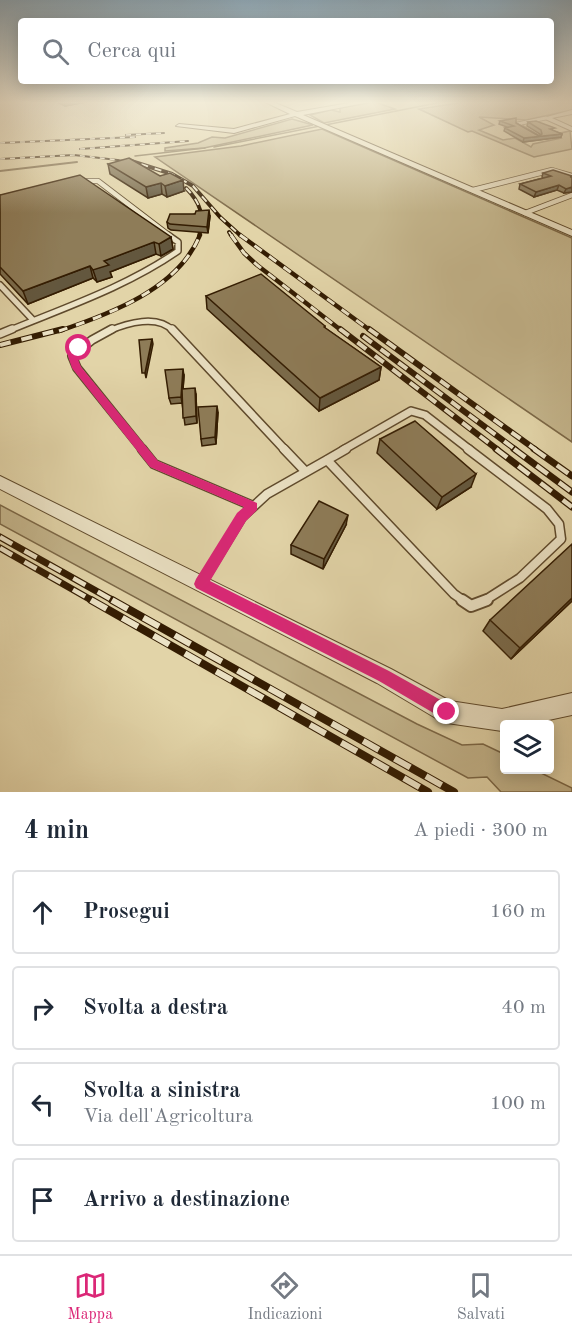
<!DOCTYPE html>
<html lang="it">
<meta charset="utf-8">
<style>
body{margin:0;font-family:"Old Standard TT",serif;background:#f2f2f3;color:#1f2937}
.controls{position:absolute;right:18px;bottom:18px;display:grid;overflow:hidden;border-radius:6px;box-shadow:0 3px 15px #0003}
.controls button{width:54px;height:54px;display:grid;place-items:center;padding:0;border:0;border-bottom:2px solid #e0e1e3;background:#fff;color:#1f2937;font:30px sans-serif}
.stop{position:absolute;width:18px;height:18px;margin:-14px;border:4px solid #db2777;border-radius:50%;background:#fff}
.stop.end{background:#db2777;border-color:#fff;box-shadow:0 2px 6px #0008}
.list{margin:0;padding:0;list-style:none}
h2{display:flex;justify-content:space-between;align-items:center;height:78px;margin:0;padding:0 24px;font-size:26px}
h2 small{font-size:20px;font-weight:400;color:#747a83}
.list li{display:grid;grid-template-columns:39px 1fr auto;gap:18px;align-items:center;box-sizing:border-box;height:84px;margin:0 12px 12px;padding:0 12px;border:2px solid #e0e1e3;border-radius:6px}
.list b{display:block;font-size:22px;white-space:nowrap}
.list p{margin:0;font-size:20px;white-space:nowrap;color:#747a83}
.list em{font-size:20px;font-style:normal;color:#747a83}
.icon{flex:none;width:33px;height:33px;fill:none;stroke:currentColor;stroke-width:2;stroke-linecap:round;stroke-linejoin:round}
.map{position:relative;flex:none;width:572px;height:792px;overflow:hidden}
.search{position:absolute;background:#fff;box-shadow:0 3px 15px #0003;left:18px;right:18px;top:18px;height:66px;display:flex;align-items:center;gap:15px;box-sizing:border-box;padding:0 21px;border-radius:6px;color:#747a83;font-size:22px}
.sheet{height:462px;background:#fff}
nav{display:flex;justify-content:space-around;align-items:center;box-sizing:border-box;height:84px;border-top:2px solid #e0e1e3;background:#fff;font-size:16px;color:#747a83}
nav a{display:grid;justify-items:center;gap:3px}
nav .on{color:#db2777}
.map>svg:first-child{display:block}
.green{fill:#c4b58c;stroke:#7c6847;stroke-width:1.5}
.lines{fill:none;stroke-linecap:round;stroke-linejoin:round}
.stream-far1{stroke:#786544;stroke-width:1.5}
.stream{stroke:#786544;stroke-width:2}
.lane-far5-casing{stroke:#5f4a2c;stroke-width:4.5}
.lane-far4-casing{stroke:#5f4a2c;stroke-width:6}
.lane-far3-casing{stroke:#5f4a2c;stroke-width:8}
.lane-far2-casing{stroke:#5f4a2c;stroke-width:10}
.lane-far1-casing{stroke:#5f4a2c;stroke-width:11}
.lane-casing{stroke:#5f4a2c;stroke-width:14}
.street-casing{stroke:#5f4a2c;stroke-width:2}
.lane-far5{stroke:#ece3c6;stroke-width:3}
.lane-far4{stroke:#ece3c6;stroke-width:4.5}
.lane-far3{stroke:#ece3c6;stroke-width:5}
.lane-far2{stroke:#ece3c6;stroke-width:7}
.lane-far1{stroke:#ece3c6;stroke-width:8}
.lane{stroke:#ece3c6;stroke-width:10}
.street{fill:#ece3c6;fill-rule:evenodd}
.rail-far5-casing{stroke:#331c02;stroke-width:2}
.rail-far4-casing{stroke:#331c02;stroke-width:4}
.rail-far3-casing{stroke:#331c02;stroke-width:4.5}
.rail-far2-casing{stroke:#331c02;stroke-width:6}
.rail-far1-casing{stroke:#331c02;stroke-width:7}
.rail-casing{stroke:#331c02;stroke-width:8}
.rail-far5{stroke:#ece3c6;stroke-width:1.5;stroke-dasharray:5;stroke-linecap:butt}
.rail-far4{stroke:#ece3c6;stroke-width:2;stroke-dasharray:7;stroke-linecap:butt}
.rail-far3{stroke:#ece3c6;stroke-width:3;stroke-dasharray:9;stroke-linecap:butt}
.rail-far2{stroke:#ece3c6;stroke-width:4;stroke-dasharray:11;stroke-linecap:butt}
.rail-far1{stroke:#ece3c6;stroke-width:4.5;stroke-dasharray:14;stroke-linecap:butt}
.rail{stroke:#ece3c6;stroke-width:6;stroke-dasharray:18;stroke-linecap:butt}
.wall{fill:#7a6b4c;stroke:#331c02;stroke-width:1.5}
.shaded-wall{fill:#63573e;stroke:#331c02;stroke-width:1.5}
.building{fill:#8e7c58;stroke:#331c02;stroke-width:1.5}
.route{fill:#db2777}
</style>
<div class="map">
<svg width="572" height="792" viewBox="0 0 572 792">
<rect width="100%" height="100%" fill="#e2d4a8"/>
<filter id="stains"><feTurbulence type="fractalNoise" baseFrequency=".00333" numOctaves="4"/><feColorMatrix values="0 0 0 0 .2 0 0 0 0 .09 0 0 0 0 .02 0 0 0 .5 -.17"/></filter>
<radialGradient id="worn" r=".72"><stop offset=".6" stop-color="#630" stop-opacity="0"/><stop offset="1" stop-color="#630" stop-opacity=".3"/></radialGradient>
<path class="green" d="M375 102 395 109 324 123 310 115 331 110 340 112V108Z
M465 102 572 103V110L526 120 479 117 494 125 479 130 503 140 515 138 531 147 533 144 561 138 556 134 570 131 572 149 534 157 472 131 468 132 419 109Z
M292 119 313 125 204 148 165 151V148L198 143 212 137 225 138Z
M322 129 572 238V442L155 157 241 146Z
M0 505 417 724 462 745 483 744 504 754V770H535L572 788V792H501L487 777 468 778 0 524Z"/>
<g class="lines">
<path class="stream-far1" d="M214 147 442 102
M135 156 205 148"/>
<path class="stream" d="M0 171 77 162"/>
<defs>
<path id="lane-far5" d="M537 136 517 124 546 118"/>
<path id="lane-far4" d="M78 181H98L170 236
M473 190 552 170 572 176
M525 213 572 195"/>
<path id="lane-far3" d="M0 285 33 320
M8 331C66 307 126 287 178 251V242L168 235
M109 331C127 323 158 314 173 331"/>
<path id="lane-far2" d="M112 329 92 340 72 356 77 368 143 450
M172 329 285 450
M0 334 12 329
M343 450 411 411 425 415 470 450"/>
<path id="lane-far1" d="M142 449 154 464 253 506
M284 449 305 471
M468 449 547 509 559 524 561 539 520 578 484 601
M327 460 454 594 464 601
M327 460 346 449
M201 584 242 517 267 494 327 460"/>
<path id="lane" d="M462 600 471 606 487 600"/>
<path id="street" d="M265 102H273L297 112 355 102H369L303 115 572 230V236L295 116 234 133 176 126 179 124 234 129 290 114Z
M572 110V114L552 118 572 127V131L543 118Z
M0 476 391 669 450 701 502 709 572 693V715L530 724H504V730L502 731 447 723 439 720 377 683 0 489Z"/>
</defs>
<use href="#lane-far5" class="lane-far5-casing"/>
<use href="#lane-far4" class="lane-far4-casing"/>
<use href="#lane-far3" class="lane-far3-casing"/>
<use href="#lane-far2" class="lane-far2-casing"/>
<use href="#lane-far1" class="lane-far1-casing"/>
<use href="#lane" class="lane-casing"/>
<use href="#street" class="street-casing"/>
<use href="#lane-far5" class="lane-far5"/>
<use href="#lane-far4" class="lane-far4"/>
<use href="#lane-far3" class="lane-far3"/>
<use href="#lane-far2" class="lane-far2"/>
<use href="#lane-far1" class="lane-far1"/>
<use href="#lane" class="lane"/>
<use href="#street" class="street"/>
<defs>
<path id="rail-far5" d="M126 135 164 133
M0 143 135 137
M80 149 188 141
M0 159 74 155 135 162"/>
<path id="rail-far4" d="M128 160 172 174 193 186 220 217 241 236
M186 188C200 202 206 217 199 236
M229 232 232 236"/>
<path id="rail-far3" d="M231 235 244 253 257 265 342 331
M240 235 371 331
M59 331C110 314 178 289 200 235"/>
<path id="rail-far2" d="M340 329 498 450
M369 329 536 450
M363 336 516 450
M0 345 63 329"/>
<path id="rail-far1" d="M496 449 572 507
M514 449 572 492
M534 449 572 476
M0 537 114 601
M0 548 93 601"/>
<path id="rail" d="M91 600 428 792
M112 600 454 792"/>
</defs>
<use href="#rail-far5" class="rail-far5-casing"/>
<use href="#rail-far4" class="rail-far4-casing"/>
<use href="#rail-far3" class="rail-far3-casing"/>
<use href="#rail-far2" class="rail-far2-casing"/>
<use href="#rail-far1" class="rail-far1-casing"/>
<use href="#rail" class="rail-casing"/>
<use href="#rail-far5" class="rail-far5"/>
<use href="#rail-far4" class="rail-far4"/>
<use href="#rail-far3" class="rail-far3"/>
<use href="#rail-far2" class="rail-far2"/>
<use href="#rail-far1" class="rail-far1"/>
<use href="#rail" class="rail"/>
</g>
<path class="wall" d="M57 102H86L65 106Z
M500 121 516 123 539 136 540 134 527 126 528 122 562 134 561 137 523 142 504 131 505 128 507 127 499 124Z
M108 164 184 191 167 197 162 194 148 198 110 174Z
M543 173 572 176V192L564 193 557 190 534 197 519 189 520 184 543 178 542 177Z
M0 195 171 237 173 249 161 256 156 254 110 272 112 277 97 282 93 278 28 304 0 274Z
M195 214 210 216 208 233 171 230 168 228 167 222Z
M206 296 325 326V328L381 367 379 380 319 411 207 309Z
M184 376 183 389 196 394 197 423 185 425 182 403 171 404 169 398Z
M218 412 216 444 202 446 201 439Z
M380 439 471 487 437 509 377 453Z
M346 525 323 569 291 554V545Z
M572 601 511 659 483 631 490 620Z"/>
<path class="shaded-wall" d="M64 102H86L65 106Z
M562 134 561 137 523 142 524 138Z
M183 180 184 191 167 197 165 186Z
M161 183 162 194 148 198 146 187Z
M559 185 557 190 534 197 536 192Z
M572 187V192L564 193 566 189Z
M209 210 210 216 208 233 207 227Z
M171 237 173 249 161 256 159 244Z
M154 242 156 254 110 272 112 277 97 282 93 270 104 261Z
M90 266 93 278 28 304 23 291Z
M152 339 153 344 146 378 145 373Z
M381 367 379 380 319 411 320 398Z
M183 369 184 376 182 403 181 397Z
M195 388 196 394 197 423 196 416Z
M217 406 218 412 216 444 215 437Z
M476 474 471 487 437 509 442 497Z
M348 515 346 525 323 569 324 559Z
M572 598V601L511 659 520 648Z"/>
<path class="building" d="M516 118V123L539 136 542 134 541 130 528 122 536 121 555 128 550 129 562 134 524 138 505 128 514 126 500 121Z
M129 158 160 176 170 173 183 180 165 186 161 183 146 187 108 164Z
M553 170 572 176 570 177H572V187L566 189 559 185 536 192 520 184 551 176 543 173Z
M80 175 171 237 159 244 154 242 104 261 109 265 93 270 90 266 23 291 0 267V195Z
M209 210 207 227 170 224 167 222 170 214H195L196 211Z
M261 274 325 326 324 327 381 367 320 398 206 296Z
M152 339 145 373H142L139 340Z
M183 369 181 397 169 398 165 370Z
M195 388 196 416 183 418 182 389Z
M217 406 215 437 201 439 198 407Z
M415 421 476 474 442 497 380 439Z
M319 501 348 515 324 559 291 545Z
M572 544V598L520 648 490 620Z"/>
<linearGradient id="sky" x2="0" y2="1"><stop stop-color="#8da8b8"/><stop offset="0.48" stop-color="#f2ecd8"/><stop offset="1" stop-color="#f2ecd8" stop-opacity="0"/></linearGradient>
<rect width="572" height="213" fill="url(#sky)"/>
<path class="route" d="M76 346 83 348 77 357 81 367 158 461 257 503V510L246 521 210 581 389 671 453 707 455 712 453 718 447 720 442 718 379 681 196 588 194 584 196 579 237 513 244 507 150 467 72 368 68 356Z"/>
<rect width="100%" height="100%" filter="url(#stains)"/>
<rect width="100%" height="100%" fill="url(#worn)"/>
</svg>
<div class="controls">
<button><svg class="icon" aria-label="layers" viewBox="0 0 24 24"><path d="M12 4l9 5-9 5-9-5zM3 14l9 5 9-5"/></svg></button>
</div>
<div class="stop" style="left:79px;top:348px"></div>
<div class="stop end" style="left:447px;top:712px"></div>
<div class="search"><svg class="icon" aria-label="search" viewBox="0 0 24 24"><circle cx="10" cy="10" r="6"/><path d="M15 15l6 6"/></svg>Cerca qui</div>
</div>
<section class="sheet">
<h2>4 min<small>A piedi · 300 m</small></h2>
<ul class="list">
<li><svg class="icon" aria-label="ahead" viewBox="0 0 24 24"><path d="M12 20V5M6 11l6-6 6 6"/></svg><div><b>Prosegui</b></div><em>160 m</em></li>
<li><svg class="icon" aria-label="right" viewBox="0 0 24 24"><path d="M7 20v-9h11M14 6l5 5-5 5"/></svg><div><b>Svolta a destra</b></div><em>40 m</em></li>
<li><svg class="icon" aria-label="left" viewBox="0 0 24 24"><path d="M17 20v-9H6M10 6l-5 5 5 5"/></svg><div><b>Svolta a sinistra</b><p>Via dell'Agricoltura</p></div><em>100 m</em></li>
<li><svg class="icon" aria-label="arrive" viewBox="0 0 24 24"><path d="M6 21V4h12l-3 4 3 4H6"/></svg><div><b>Arrivo a destinazione</b></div></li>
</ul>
</section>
<nav>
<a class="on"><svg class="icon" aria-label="map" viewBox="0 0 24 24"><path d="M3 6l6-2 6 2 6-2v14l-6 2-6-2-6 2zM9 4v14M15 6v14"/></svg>Mappa</a>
<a><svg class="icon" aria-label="directions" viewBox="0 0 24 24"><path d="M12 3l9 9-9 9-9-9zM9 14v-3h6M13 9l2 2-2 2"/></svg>Indicazioni</a>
<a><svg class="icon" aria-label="saved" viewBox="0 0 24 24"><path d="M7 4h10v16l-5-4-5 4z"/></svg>Salvati</a>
</nav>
